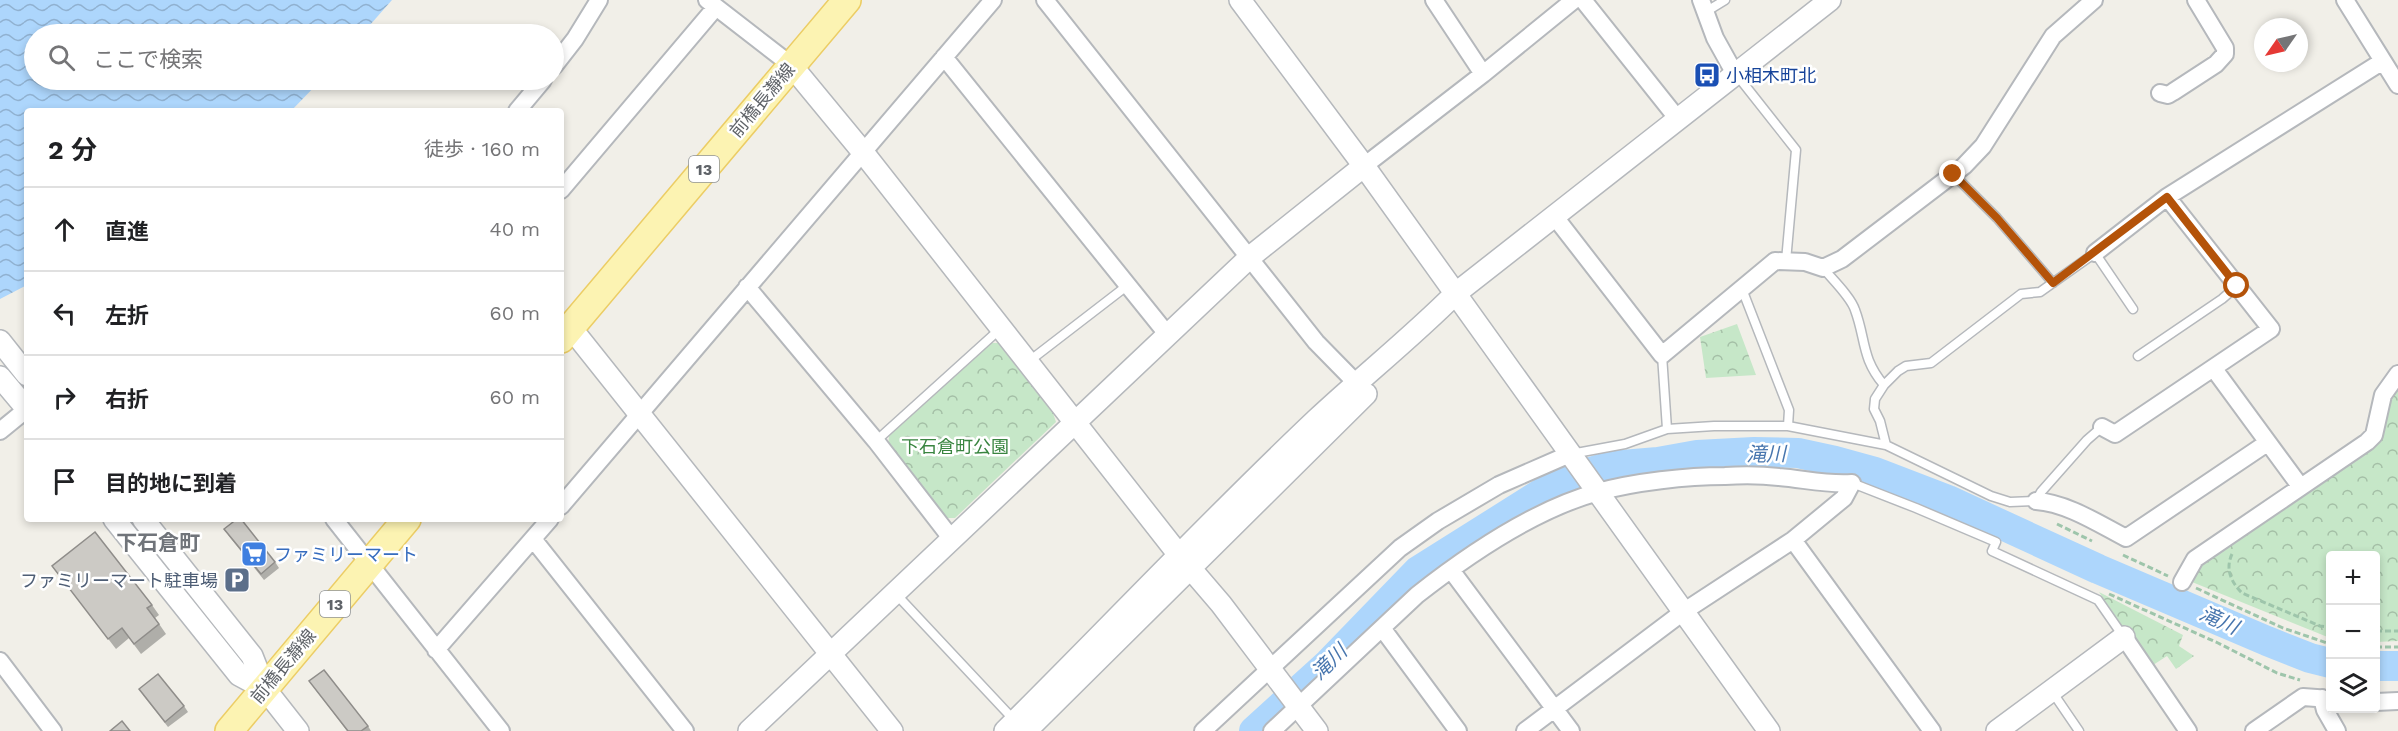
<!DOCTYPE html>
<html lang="ja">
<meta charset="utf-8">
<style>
body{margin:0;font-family:"Work Sans","Noto Sans JP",sans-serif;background:#f2f2f2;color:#202124}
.controls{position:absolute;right:18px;bottom:18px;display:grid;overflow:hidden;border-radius:6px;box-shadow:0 3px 9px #0003}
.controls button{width:54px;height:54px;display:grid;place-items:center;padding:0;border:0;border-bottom:2px solid #e0e0e0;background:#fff;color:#202124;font:30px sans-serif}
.compass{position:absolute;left:2254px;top:18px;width:54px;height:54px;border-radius:50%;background:#fff;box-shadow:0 3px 9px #0003;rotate:236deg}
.stop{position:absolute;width:18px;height:18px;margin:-14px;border:4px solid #b45309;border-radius:50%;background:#fff}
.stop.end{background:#b45309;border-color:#fff;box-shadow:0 2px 6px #0008}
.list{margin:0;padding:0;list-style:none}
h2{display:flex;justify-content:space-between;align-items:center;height:78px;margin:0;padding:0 24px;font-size:26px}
h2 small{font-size:20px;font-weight:400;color:#757577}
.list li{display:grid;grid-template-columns:39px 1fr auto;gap:18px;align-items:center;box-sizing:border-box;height:84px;padding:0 24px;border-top:2px solid #e0e0e0}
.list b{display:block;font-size:22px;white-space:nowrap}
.list em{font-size:20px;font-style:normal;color:#757577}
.icon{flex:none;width:33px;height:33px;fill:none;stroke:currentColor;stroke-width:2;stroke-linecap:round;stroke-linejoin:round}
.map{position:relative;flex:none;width:2398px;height:731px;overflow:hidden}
.search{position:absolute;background:#fff;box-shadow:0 3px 9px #0003;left:24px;top:24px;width:540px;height:66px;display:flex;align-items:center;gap:15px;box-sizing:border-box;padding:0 21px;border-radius:33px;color:#757577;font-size:22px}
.panel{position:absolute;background:#fff;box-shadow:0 3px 9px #0003;left:24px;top:108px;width:540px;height:414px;border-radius:6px}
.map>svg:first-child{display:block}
.park{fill:url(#park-crowns)}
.water{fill:url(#water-waves)}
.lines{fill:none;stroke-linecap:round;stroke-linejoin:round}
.river{stroke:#add6fc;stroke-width:30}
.service-casing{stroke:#b5b8bc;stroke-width:11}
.minor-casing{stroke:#b5b8bc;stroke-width:20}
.tertiary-casing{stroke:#b5b8bc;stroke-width:24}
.primary-casing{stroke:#eccd65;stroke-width:30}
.path{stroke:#9ec5ab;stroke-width:3;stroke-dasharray:6 3;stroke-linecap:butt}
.service{stroke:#fff;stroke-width:8}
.minor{stroke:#fff;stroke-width:16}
.tertiary{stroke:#fff;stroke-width:21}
.primary{stroke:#fcf3b2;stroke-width:27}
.wall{fill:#afaea9}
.building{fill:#cccac5;stroke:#8f8d8a;stroke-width:1.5}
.route{stroke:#b45309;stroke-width:8}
.labels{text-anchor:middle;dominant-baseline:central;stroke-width:5;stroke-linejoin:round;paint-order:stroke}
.shield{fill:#fff;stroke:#8f9295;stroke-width:1.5}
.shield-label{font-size:16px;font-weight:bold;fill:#5f6368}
.transit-label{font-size:18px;fill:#164399;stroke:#fff;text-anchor:start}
.street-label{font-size:18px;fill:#5f6368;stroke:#fff}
.park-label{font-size:18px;fill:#398540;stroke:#fff}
.shop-label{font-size:18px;fill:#366cbe;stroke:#fff;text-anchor:start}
.service-label{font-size:18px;fill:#4e5e75;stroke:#fff;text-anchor:end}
.water-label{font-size:20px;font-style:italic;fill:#4876ae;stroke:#fff}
.quarter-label{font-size:21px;font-weight:bold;fill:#70747a;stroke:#fff}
</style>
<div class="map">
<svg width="2398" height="731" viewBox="0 0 2398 731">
<defs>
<pattern id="park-crowns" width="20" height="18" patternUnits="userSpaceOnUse" patternTransform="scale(1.5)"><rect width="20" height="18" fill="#c6e7c8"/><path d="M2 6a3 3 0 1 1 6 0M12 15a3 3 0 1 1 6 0" fill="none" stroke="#a4bfa6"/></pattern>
<pattern id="water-waves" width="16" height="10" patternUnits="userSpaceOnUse" patternTransform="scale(1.5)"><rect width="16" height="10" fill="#add6fc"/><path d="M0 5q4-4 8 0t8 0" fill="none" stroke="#90b1d0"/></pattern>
</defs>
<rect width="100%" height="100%" fill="#f1efe8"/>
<path class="park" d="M1737 324 1756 375 1706 378 1700 337Z
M992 343H998L1053 413 1056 422 955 518H945L888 446 889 436Z
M2398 386V641L2376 642V556H2330V638L2192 582V572L2199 563 2371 448 2392 395Z
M2099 592 2183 635 2179 646 2194 656 2176 669 2167 656 2150 667Z"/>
<path class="water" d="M0 0H392L362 34H34V80H321L291 111H27V285L0 299Z"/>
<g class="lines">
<path class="river" d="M2376 666H2398
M1254 731 1329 663 1418 571 1561 481 1610 466 1658 462 1697 455 1754 452 1798 453 1835 461 1875 472 1948 500 2098 569 2267 641 2310 658 2330 663"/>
<defs>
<path id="service" d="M1707 11 1725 0
M1736 74 1796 150 1786 261
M1953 174 1997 218 2053 283
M1823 268C1832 279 1851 297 1855 310 1866 339 1861 358 1884 385
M1742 289 1789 410 1788 426
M1662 355 1667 429
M2138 356 2222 299 2237 286
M1028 362 1128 285
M876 441 1000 329
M1886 445 1880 421 1874 409 1875 399 1884 385 1898 371 1906 366 1931 363 2021 294 2040 292 2095 253 2133 309
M1571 454 1625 444 1667 429 1714 426H1788L1886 445 1991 496 2010 502 2036 501 2041 492 2087 440 2102 427
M1852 483 1916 508 1996 542 1992 551 2098 600 2123 636
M895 593 1015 721
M2051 690 2079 731"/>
<path id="minor" d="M707 0 791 65
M1045 0 1316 342 1365 392
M1434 0 1483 74
M1583 0 1677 118
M1701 0 1715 38 1735 74
M2345 0 2398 85
M944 57 1167 334
M554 66 575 39 599 0
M2160 93 2168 95 2173 92 2216 64 2225 54V48L2196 0
M517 111 543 80
M1364 166 1483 74 1574 0
M561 190 716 7
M1555 217 1662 355 1775 261 1805 262 1823 268 1842 259 1964 166 1983 146 2053 36 2094 0
M2095 253 2167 197 2383 61
M747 287 876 441 951 538
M2214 369 2300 486
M2102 427 2115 434 2271 329 2167 197
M0 431 27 409
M2036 501C2067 503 2099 524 2126 538L2267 443
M561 506 993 0
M334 519 501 731
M533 539 685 731
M1793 540 1932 731
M1451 570 1571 731
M2182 582 2195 559 2367 442 2374 435 2383 395 2398 374
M1382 628 1458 731
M2124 637 2188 731
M436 650 550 519
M0 661 53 731
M2322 698 2325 710 2337 731
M2376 702 2398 701
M1203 731 1400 548 1438 521 1499 485 1570 454
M1272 731 1417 595C1469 554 1533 510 1598 492 1634 482 1687 476 1725 476 1743 475 1761 475 1779 477 1804 479 1827 485 1852 483
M1525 731 1683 612 1793 540 1844 498 1852 483
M2254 731 2303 697 2330 699"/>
<path id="tertiary" d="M1240 0 1364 166 1769 731
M791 65 862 151 1179 555 1221 604 1317 731
M571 328 892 731
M0 341 27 375
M0 377 27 409
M114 519 239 675 265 689
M143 519 252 656 265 689 298 731
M749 731 1250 257 1364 166
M1005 731C1109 628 1210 520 1317 419 1362 377 1411 338 1455 294L1830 0
M1026 731 1366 394
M1997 731 2124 637"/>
<path id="primary" d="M561 339 847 0
M229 731 407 519"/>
</defs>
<use href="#service" class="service-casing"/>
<use href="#minor" class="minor-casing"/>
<use href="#tertiary" class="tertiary-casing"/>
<use href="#primary" class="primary-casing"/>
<path class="path" d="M2057 524 2092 541
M2232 554C2225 569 2231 582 2242 593L2320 626 2330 627
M2123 555 2168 576
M2196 588 2283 628 2330 644
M2109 594 2218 643 2277 673 2300 680
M2376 631H2398
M2376 647H2398"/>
<use href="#service" class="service"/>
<use href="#minor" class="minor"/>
<use href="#tertiary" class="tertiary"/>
<use href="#primary" class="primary"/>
</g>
<path class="wall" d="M228 535 275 562 279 568 264 580Z
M52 566 152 605 159 615 155 618 166 634 141 654 129 638 116 649Z
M309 681 368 726 371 731H347Z
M143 695 184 706 188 712 168 727Z"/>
<path class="building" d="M237 519H241L275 562 261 574 224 529Z
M95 532 152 605 147 608 159 624 134 644 122 628 108 639 52 566Z
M324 670 368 726 361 731H348L309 681Z
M158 674 184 706 165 722 139 689Z
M122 721 130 731H110Z"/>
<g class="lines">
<path class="route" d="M1953 174 1997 218 2053 283 2167 197 2237 286"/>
</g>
<defs>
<symbol id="bus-square" viewBox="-11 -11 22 22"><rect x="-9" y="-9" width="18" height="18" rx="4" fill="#1a4fb4" stroke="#fff"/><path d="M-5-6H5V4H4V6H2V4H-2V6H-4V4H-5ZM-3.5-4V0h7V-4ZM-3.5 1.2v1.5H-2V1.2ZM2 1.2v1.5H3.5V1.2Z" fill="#fff"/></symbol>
<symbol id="supermarket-square" viewBox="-11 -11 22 22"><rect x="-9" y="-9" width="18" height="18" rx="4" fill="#3f7fe0" stroke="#fff"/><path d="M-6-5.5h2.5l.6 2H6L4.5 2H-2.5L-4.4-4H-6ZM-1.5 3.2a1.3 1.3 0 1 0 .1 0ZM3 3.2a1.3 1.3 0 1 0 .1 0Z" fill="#fff"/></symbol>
<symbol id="parking-square" viewBox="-11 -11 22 22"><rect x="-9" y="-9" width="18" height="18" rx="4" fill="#5c6f8a" stroke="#fff"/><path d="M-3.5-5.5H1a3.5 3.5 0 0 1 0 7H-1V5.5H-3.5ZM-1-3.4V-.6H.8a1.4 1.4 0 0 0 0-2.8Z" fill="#fff"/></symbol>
</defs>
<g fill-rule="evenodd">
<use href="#bus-square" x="1692" y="60" width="30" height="30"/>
<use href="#supermarket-square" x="239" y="539" width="30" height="30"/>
<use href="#parking-square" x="222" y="565" width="30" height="30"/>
</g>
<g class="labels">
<g class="shield">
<rect x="689" y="156" width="30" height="26" rx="4.5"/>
<rect x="320" y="591" width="30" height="26" rx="4.5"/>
</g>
<g class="shield-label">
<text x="704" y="169">13</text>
<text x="335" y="604">13</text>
</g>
<g class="transit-label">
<text x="1726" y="75">小相木町北</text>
</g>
<g class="street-label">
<text transform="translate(762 100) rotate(-50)">前橋長瀞線</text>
<text transform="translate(283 666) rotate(-50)">前橋長瀞線</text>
</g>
<g class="park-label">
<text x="955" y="446">下石倉町公園</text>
</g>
<g class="shop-label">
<text x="274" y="554">ファミリーマート</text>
</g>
<g class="service-label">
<text x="218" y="580">ファミリーマート駐車場</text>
</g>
<g class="water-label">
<text transform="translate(1766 454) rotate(-1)">滝川</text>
<text transform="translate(2219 620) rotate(24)">滝川</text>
<text transform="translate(1329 662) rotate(-44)">滝川</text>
</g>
<g class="quarter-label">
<text x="158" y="542">下石倉町</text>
</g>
</g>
</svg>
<div class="controls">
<button>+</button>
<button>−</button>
<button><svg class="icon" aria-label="layers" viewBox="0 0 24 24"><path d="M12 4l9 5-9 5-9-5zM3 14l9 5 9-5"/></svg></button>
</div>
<svg class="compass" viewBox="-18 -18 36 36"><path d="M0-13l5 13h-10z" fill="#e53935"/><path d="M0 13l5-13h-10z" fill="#757577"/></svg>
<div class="stop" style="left:2237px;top:286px"></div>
<div class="stop end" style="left:1953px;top:174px"></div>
<div class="search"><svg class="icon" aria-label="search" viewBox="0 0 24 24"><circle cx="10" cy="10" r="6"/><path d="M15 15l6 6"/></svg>ここで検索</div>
<section class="panel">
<h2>2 分<small>徒歩 · 160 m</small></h2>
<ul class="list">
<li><svg class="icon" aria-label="ahead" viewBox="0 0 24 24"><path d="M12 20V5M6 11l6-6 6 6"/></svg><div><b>直進</b></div><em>40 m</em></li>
<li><svg class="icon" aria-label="left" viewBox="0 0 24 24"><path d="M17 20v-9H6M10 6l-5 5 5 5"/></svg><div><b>左折</b></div><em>60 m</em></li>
<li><svg class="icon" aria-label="right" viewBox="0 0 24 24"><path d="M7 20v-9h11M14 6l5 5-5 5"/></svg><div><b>右折</b></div><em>60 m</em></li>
<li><svg class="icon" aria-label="arrive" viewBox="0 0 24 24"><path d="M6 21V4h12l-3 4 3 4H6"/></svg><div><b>目的地に到着</b></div></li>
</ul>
</section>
</div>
